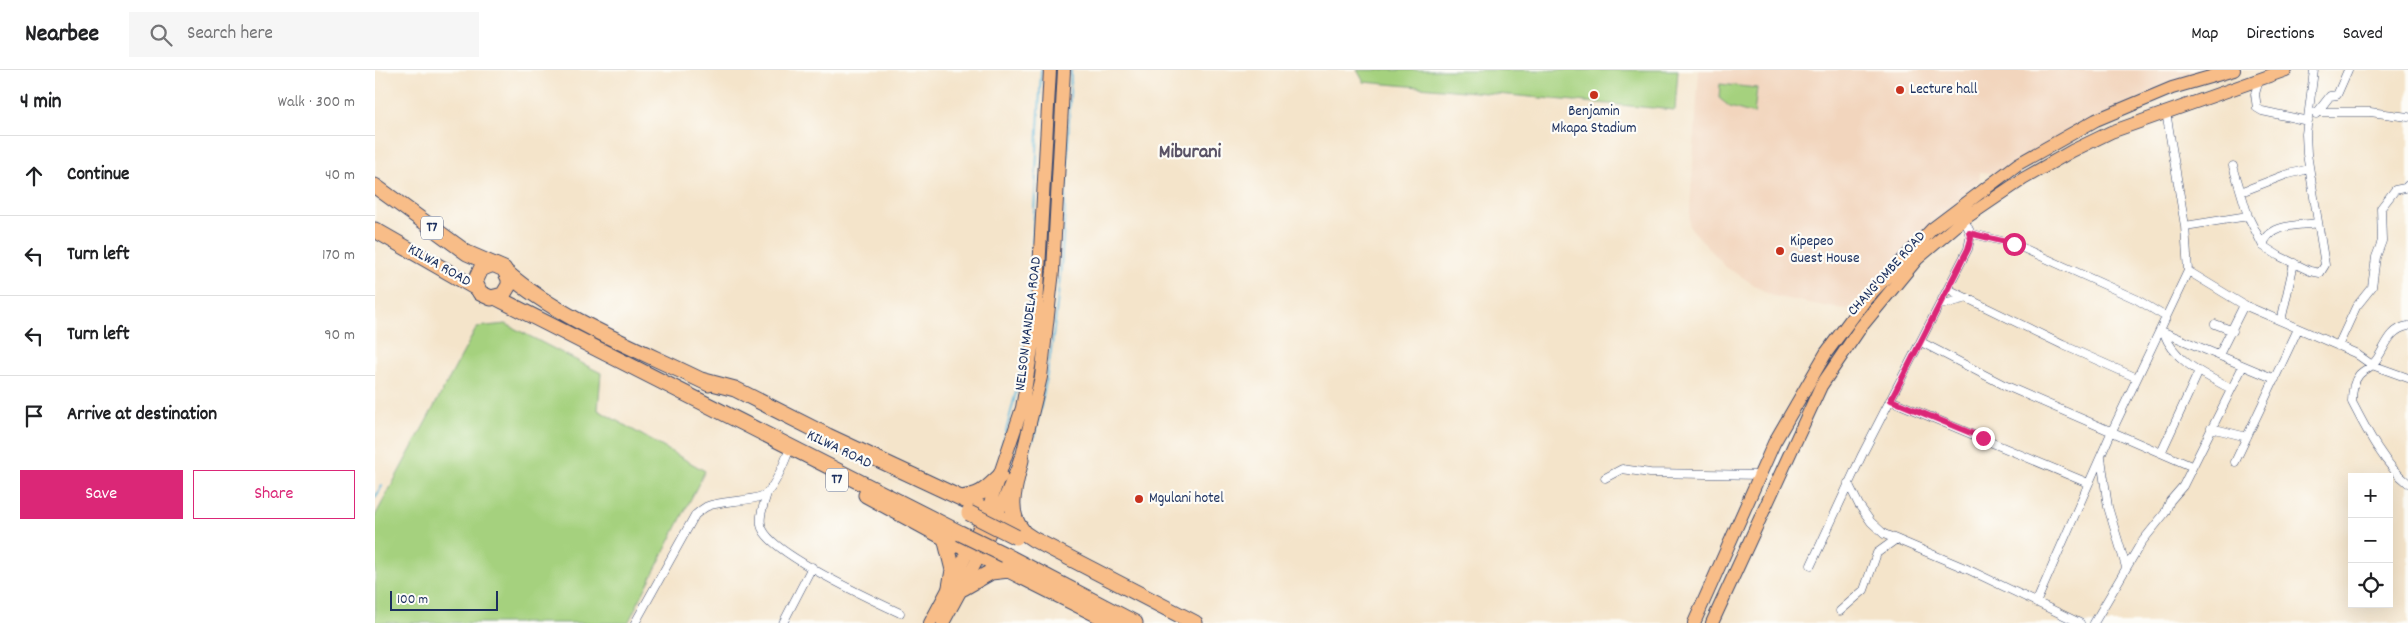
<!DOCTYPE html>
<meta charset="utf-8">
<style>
body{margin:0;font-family:Dekko,sans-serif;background:#f6f6f6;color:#202124}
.controls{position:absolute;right:15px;bottom:15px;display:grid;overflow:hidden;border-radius:0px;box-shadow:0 5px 20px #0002}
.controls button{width:45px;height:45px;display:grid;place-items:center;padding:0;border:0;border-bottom:1px solid #e0e0e0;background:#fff;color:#202124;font:25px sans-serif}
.scale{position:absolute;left:15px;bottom:12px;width:108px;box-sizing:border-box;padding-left:5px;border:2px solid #1b2f5e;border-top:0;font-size:14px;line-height:18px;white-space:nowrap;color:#1b2f5e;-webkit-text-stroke:4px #fdfcf7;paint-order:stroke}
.stop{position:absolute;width:15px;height:15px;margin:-11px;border:4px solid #db2777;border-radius:50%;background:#fff}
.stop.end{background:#db2777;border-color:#fff;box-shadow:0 1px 5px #0008}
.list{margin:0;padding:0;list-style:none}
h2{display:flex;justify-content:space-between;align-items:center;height:65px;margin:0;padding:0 20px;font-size:21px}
h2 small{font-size:16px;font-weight:400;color:#757577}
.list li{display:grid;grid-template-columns:32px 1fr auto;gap:15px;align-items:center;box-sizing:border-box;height:80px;padding:0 20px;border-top:1px solid #e0e0e0}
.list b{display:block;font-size:19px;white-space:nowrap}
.list em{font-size:16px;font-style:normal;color:#757577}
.actions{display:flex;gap:10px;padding:15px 20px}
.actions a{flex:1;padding:11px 0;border:1px solid #db2777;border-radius:0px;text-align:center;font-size:18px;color:#db2777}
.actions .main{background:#db2777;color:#fff}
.icon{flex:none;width:28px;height:28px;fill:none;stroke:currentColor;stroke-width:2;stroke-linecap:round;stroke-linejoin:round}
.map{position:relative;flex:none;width:2033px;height:553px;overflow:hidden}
header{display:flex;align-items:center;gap:30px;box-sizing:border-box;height:70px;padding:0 25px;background:#fff;border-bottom:1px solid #e0e0e0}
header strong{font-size:24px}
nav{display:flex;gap:28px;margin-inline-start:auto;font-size:18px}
.search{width:350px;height:45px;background:#f6f6f6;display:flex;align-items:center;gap:12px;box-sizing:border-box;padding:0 18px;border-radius:0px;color:#757577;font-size:19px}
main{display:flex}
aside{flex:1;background:#fff}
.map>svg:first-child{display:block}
.built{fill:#f2d5bd}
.green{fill:#a5d17e;stroke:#60806e}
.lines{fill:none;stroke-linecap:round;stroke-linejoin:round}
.stream{stroke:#59b4d7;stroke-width:2}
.street-casing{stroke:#3c4a6e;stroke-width:9}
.primary-casing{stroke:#3c4a6e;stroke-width:14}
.highway-casing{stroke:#3c4a6e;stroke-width:17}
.street{stroke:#fff;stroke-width:8}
.primary{stroke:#f8bd88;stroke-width:12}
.highway{stroke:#f8bd88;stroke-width:15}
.highway-bridge-casing{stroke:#3c4a6e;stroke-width:17;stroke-linecap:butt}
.highway-bridge{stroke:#f8bd88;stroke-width:15}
.route{stroke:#db2777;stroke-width:6}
.poi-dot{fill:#c8321e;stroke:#fdfcf7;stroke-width:2}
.labels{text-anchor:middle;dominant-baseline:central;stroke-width:4.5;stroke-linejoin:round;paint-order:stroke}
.shield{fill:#fdfcf7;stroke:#5f6c8c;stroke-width:1}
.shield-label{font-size:14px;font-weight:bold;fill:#1b2f5e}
.poi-label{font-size:15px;fill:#1b2f5e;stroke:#fdfcf7;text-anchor:start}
.street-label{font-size:15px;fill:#1b2f5e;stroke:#fdfcf7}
.district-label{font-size:20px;font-weight:bold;fill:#5a5367;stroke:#fdfcf7}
</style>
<header>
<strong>Nearbee</strong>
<div class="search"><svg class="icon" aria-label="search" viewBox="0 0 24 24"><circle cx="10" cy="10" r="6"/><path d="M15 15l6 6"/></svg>Search here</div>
<nav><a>Map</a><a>Directions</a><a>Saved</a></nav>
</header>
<main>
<aside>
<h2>4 min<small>Walk · 300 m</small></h2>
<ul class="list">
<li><svg class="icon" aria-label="ahead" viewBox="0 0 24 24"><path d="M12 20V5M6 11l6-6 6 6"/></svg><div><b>Continue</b></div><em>40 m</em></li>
<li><svg class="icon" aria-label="left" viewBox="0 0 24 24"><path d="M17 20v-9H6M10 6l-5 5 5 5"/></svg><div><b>Turn left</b></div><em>170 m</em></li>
<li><svg class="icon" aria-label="left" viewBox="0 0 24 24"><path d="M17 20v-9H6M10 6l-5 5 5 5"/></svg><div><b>Turn left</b></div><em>90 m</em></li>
<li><svg class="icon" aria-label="arrive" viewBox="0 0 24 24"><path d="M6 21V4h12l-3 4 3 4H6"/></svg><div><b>Arrive at destination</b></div></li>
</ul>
<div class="actions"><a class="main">Save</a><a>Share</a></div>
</aside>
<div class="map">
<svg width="2033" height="553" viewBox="0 0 2033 553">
<rect width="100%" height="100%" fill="#fdfcf7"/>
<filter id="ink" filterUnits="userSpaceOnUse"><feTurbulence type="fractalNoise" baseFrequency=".02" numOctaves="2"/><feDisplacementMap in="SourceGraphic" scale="10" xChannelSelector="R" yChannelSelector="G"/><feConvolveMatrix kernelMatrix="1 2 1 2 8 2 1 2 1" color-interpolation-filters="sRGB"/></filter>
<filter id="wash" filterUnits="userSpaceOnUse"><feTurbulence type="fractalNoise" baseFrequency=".0096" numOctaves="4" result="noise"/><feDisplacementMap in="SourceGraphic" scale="20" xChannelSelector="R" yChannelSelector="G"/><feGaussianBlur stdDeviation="1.12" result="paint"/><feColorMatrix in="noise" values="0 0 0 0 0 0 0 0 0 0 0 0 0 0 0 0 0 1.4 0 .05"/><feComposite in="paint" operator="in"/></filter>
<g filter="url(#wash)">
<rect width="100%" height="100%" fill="#f4e4ca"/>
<path class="built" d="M1324 0H1853L1791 18 1622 104 1605 102 1604 111 1472 240 1397 226 1351 197 1314 156Z"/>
<path class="green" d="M982 0H1303L1300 40 989 12Z
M1345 14 1382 18 1379 44 1355 37 1344 28Z
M131 254 226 303 223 340 330 401 253 553H0V446L102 257Z"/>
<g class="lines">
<path class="stream" d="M658 370C689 249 691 125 696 0
M627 377 644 310 654 245 666 0
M0 428 7 416"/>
</g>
</g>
<g filter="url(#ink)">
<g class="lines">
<defs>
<path id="street" d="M1884 10 1880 24 1882 38 1887 41 1933 51
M1941 42H1995L2033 47
M1941 44 1955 26 1962 25 1973 0
M1858 96 1873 146 1888 176 1904 186 1935 201 1945 203 1950 195 1932 84 1931 64 1939 0
M1866 122 1910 105 1934 99
M1810 156 1873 146
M1594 163 1639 174 1761 229 1791 247
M1888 176C1893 153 1924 156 1943 153
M1813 201 1869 235 1980 283 1997 295 2033 308
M1573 219 1688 275 1762 308
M1565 235 1593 228
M1906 251 1919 193
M1840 254 1858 261
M2033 256C2011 260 2011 281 1997 295 1993 299 1987 301 1984 305 1978 312 1977 324 1977 332 1991 359 2009 395 2033 413
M1786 261 1900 309
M1789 263C1799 292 1831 305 1856 319
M1546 272 1629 315 1816 396
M1963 276 1981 237 1997 217 2001 187 2007 171 2006 138 2020 120 2030 118 2033 115
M1844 285 1869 235
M1515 330 1713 413
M1836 358 1872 367
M1786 383 1824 301
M1726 388 1733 437 1751 497
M1860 392 1923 259
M1230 408 1247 399 1275 403 1386 405
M1473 413 1484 435 1496 452 1509 464 1592 499 1705 553
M392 423C389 435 382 450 388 460 400 485 497 530 525 543
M1436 495 1487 385 1593 179 1596 164 1589 149
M1661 533 1736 363 1813 201 1810 156 1791 42
M1465 541 1489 520 1502 483 1520 470
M260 553 320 445C324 442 328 438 333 436 347 430 385 432 393 422 402 411 408 396 413 383
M408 553 437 497
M1719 553 1766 473 1790 443 1795 431 1808 416 1868 296"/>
<path id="primary" d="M555 553 594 480 614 436 647 338 661 255 675 0
M568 553 605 485 646 390 666 307 678 201 689 0
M1319 553 1399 373 1451 283 1491 229 1557 159 1643 94 1721 50 1797 18 1859 0
M1337 553 1446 316 1486 257 1542 189 1589 149 1648 109 1697 81 1736 62 1911 0"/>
<path id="highway" d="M0 116 92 183 129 199 134 209V215L128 225 116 228 105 223 100 212 106 199 118 194
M0 160 101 218
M132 203C187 251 268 281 334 314
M122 228 585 463
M326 310 360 319 453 366 622 445 658 469 820 553
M646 390C641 413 630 441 647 460
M491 425 570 468 739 553
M586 428C607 425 610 420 625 406
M570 468 578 500 575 517
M630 485 760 553
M588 518 616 502 634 500"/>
</defs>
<use href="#street" class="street-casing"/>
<use href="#primary" class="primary-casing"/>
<use href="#highway" class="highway-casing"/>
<use href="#street" class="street"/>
<use href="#primary" class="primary"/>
<use href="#highway" class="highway"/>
<defs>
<path id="highway-bridge" d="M594 443 641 467
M585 463 630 485"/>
</defs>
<use href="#highway-bridge" class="highway-bridge-casing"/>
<use href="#highway-bridge" class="highway-bridge"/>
</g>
</g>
<g class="lines" filter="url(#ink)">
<path class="route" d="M1608 368 1516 330 1593 179 1596 169 1594 163 1639 174"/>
</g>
<g class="poi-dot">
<circle cx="1525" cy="20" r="5"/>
<circle cx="1219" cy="25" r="5"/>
<circle cx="1405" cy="181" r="5"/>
<circle cx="764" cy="429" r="5"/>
</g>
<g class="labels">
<g class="shield">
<rect x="46" y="146.5" width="22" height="23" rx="4"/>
<rect x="451" y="398.5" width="22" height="23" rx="4"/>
</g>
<g class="shield-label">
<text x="57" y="158">T7</text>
<text x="462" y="410">T7</text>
</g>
<g class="poi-label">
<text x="1535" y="20">Lecture hall</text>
<text x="1219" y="42" text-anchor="middle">Benjamin<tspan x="1219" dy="17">Mkapa Stadium</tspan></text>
<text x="1415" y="172">Kipepeo<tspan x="1415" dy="17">Guest House</tspan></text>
<text x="774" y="429">Mgulani hotel</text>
</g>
<g class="street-label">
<text transform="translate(64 196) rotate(30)">KILWA ROAD</text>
<text transform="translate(1512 204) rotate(-48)">CHANG'OMBE ROAD</text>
<text transform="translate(654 254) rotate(-83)">NELSON MANDELA ROAD</text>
<text transform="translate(464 380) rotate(26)">KILWA ROAD</text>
</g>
<g class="district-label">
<text x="815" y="83">Miburani</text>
</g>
</g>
</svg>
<div class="controls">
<button>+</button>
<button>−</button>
<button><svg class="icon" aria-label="locate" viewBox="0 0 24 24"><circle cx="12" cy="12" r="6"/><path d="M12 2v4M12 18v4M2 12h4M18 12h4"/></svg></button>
</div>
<div class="scale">100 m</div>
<div class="stop" style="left:1639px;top:174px"></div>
<div class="stop end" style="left:1608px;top:368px"></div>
</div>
</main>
